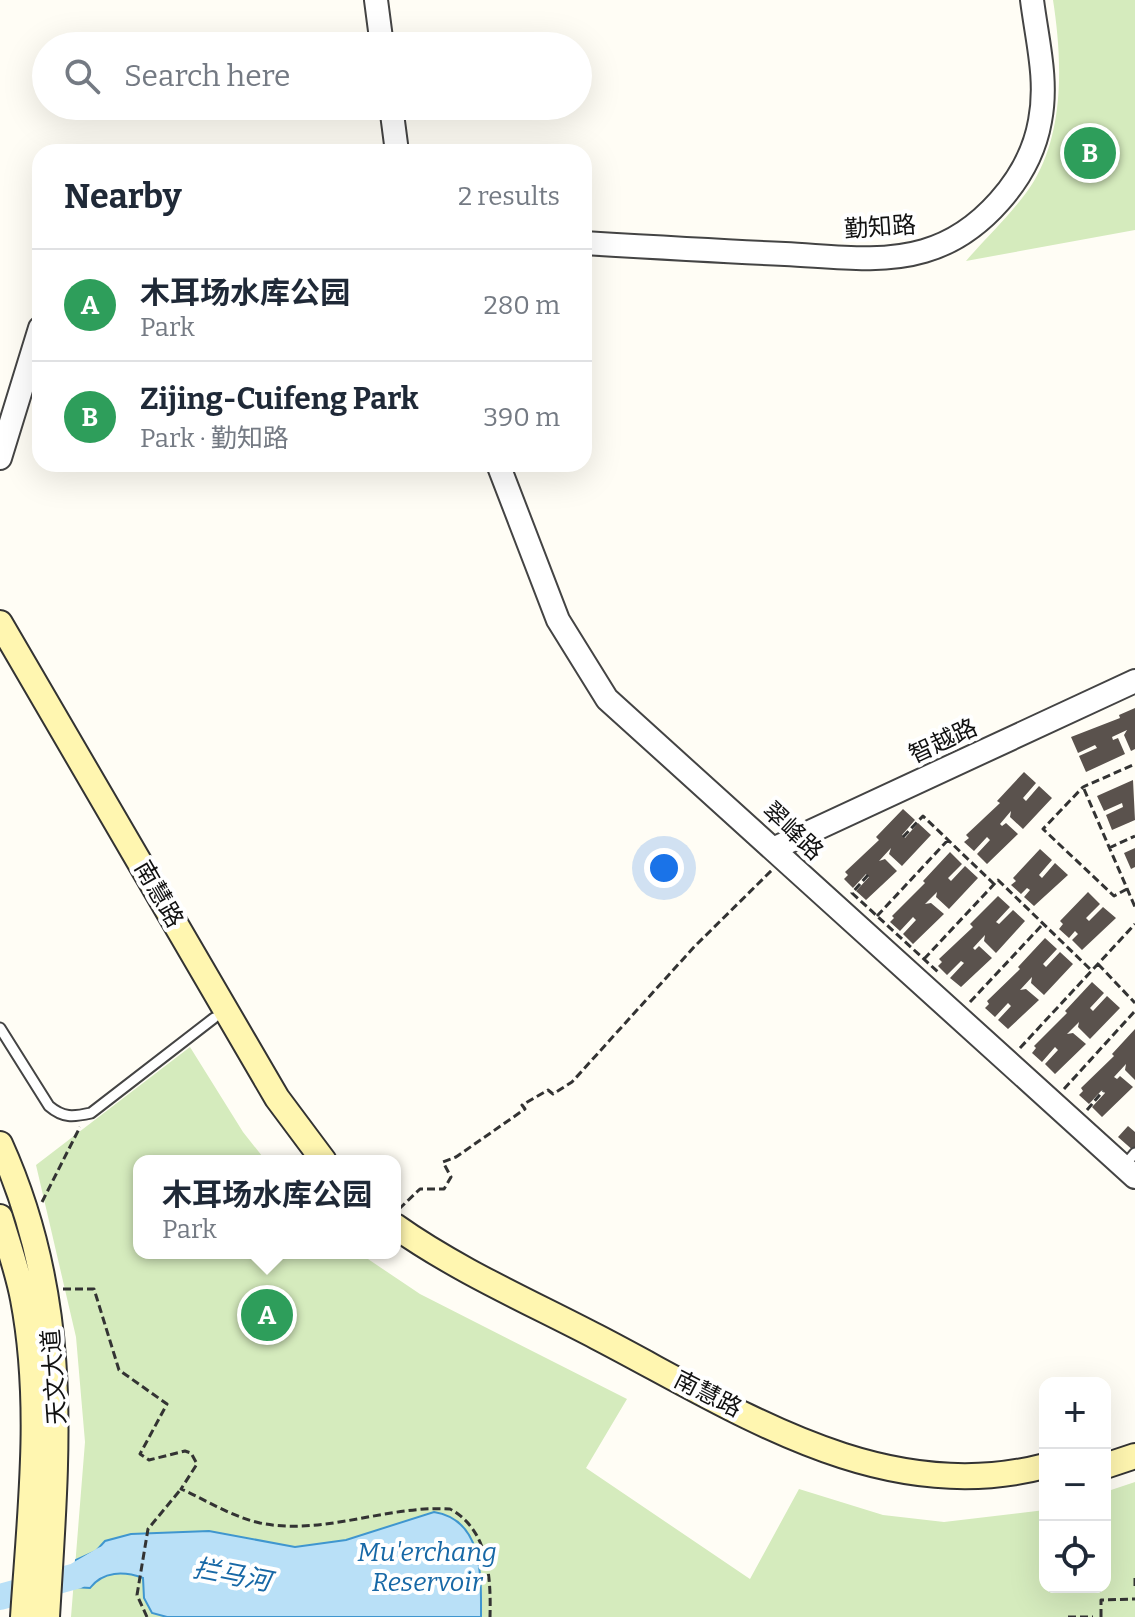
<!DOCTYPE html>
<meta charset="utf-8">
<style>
body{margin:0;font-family:Bitter,"Noto Sans SC",serif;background:#f2f2f3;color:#1f2937}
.controls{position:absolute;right:24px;bottom:24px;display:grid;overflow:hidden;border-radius:16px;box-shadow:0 8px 32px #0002}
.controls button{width:72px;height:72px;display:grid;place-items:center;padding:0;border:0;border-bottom:2px solid #e0e1e3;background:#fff;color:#1f2937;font:40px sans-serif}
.you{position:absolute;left:664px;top:868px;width:28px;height:28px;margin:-20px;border:6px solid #fff;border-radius:50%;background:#1a73e8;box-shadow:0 0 0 12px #1a73e833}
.badge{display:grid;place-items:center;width:52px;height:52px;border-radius:50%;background:#c4262e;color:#fff;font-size:26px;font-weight:700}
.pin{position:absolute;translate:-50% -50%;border:4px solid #fff;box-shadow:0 2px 8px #0006}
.popup{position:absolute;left:133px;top:1155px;width:268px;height:104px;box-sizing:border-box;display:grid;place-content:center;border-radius:16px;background:#fff;filter:drop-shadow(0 2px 6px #0005);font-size:26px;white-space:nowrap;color:#747a83}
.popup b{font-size:30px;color:#1f2937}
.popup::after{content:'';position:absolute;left:50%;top:100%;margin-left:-16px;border:16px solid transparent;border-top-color:#fff}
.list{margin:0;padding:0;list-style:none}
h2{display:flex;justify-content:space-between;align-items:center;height:104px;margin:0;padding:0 32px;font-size:34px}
h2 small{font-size:26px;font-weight:400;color:#747a83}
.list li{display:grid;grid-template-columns:52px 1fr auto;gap:24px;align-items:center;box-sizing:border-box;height:112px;padding:0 32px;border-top:2px solid #e0e1e3}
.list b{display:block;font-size:30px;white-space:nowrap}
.list p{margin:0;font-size:26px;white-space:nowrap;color:#747a83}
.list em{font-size:26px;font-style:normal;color:#747a83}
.icon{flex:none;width:44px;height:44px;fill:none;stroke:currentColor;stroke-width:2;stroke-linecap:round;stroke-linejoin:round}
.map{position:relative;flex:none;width:1135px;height:1617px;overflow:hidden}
.search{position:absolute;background:#fff;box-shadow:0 8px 32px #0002;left:32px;top:32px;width:560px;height:88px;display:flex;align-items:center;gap:20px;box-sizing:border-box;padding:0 28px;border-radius:44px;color:#747a83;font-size:30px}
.panel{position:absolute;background:#fff;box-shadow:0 8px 32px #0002;left:32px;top:144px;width:560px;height:328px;border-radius:24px}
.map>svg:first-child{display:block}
.green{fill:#d5ebbd}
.water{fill:#b9e0f7;stroke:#3f96cf;stroke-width:2}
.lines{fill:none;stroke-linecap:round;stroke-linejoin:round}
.river{stroke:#b9e0f7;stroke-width:26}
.building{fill:#5a524d}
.service-casing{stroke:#444;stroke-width:13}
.tertiary-casing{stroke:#444;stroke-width:26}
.secondary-casing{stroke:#333;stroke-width:28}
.path{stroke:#333;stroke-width:3;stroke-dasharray:8 4;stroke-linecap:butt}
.service{stroke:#fff;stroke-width:9}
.tertiary{stroke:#fff;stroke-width:22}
.secondary{stroke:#fff6b0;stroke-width:24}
.labels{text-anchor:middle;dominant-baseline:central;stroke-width:8;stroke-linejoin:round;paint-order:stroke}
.street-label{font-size:24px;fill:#111;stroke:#fff}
.water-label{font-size:26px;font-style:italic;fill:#1768a6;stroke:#fff}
</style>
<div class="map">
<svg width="1135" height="1617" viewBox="0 0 1135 1617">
<rect width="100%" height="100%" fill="#fffdf5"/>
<path class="green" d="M1053 0H1135V230L966 261C988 235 1017 209 1034 181 1065 129 1062 57 1053 0Z
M190 1047 243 1132 266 1161H139V1253H359L420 1294 627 1399 586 1468 750 1579 799 1489 883 1515 944 1522 1045 1510V1587H1105V1492L1135 1482V1617H71L85 1442 76 1337 36 1165Z"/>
<path class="water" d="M434 1512C484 1520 481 1577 481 1617H167L152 1613 144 1598 143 1578C124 1571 103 1571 90 1588L73 1587 76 1560 96 1551 105 1541 131 1534 209 1531 295 1547 346 1540Z"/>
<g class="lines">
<path class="river" d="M0 1597 76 1576 105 1559"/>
</g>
<path class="building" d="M1135 708V749L1131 751 1124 735 1127 730 1112 737 1113 740 1118 738 1125 754 1086 772 1079 756 1097 748 1095 745 1078 753 1071 737 1120 718 1119 715Z
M1024 772 1036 783 1023 798 1026 801 1039 786 1052 798 1023 829 1010 817 1011 811 1000 824 1002 826 1006 823 1018 834 987 864 977 854 990 840 987 837 974 851 964 842 969 838 966 835 1000 803 997 801Z
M1133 780 1135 820 1112 830 1106 815 1123 807 1122 803 1104 811 1097 796Z
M903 809 915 820 902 835 905 838 918 823 931 835 902 866 889 854 891 848 879 861 885 859 897 871 866 900 856 891 869 877 866 874 853 888 844 879 848 875 845 872 879 840 876 837Z
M1135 848V867L1131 869 1124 853Z
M1040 849 1052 860 1039 875 1042 878 1055 863 1068 875 1034 906 1024 897 1030 890 1027 888 1021 894 1011 885 1016 881 1013 878Z
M950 852 962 864 948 878 951 881 965 866 978 878 949 909 936 897 937 892 925 904 931 903 944 914 913 944 903 934 916 920 913 917 900 931 890 922 894 918 892 916 925 883 923 881Z
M1088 892 1100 904 1086 918 1089 921 1103 907 1116 918 1082 950 1072 940 1078 934 1075 931 1069 938 1059 929 1063 924 1060 921Z
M998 896 1010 907 996 922 999 924 1013 910 1025 921 996 953 984 941 985 935 973 948 975 950 979 946 992 958 961 987 950 978 964 963 961 961 947 975 938 966 942 962 939 959 973 927 970 924Z
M1045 938 1057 949 1043 964 1046 967 1060 952 1073 964 1044 995 1031 983 1032 977 1020 990 1026 989 1039 1000 1008 1029 998 1020 1011 1006 1008 1003 995 1017 985 1008 989 1004 987 1001 1020 969 1018 967Z
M1092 982 1104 993 1090 1008 1093 1011 1107 996 1120 1008 1090 1039 1078 1027 1079 1022 1067 1034 1073 1033 1086 1044 1055 1074 1045 1064 1058 1050 1055 1047 1042 1062 1032 1053 1036 1048 1034 1046 1067 1013 1065 1011Z
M1135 1029V1080L1125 1070 1126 1064 1114 1077 1117 1079 1120 1076 1133 1087 1102 1117 1092 1107 1105 1093 1102 1090 1089 1104 1079 1095 1083 1091 1081 1088 1114 1056 1112 1054Z
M1128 1126 1135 1132V1152L1118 1137Z"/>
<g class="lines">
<defs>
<path id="service" d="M0 1028 49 1106C63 1118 73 1117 91 1113L214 1018
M1123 1167 1135 1153"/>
<path id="tertiary" d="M376 0 382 46
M391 106 397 152
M584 243C651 247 718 251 785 254 830 256 880 264 924 251 980 235 1030 178 1040 121 1048 80 1037 40 1032 0
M0 458 40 328
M498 464 558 620 607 699 1135 1177
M773 849 1135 681"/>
<path id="secondary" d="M0 623 277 1098 324 1161
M0 1144C72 1303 57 1449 47 1617
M0 1217C8 1244 18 1272 23 1299 43 1404 30 1512 23 1617
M395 1226C457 1270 530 1302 597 1337 736 1409 881 1509 1045 1466
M1105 1466 1135 1456"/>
</defs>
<use href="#service" class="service-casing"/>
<use href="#tertiary" class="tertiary-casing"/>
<use href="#secondary" class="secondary-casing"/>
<path class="path" d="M1084 789 1135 907
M903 837 923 816 994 884
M1109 848 1135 836
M868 875 852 893 938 972
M1127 889 1114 896 1043 829 1083 787 1135 764
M877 916 948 840
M924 959 998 880 1090 969
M1098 964 1135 1003
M970 1002 1043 924
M1020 1048 1135 924
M1064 1089 1135 1011
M1087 1110 1103 1091
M42 1202 80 1127
M399 1209 420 1189H444L451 1177 443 1162 456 1157 525 1109 522 1105 548 1090 553 1094 572 1082 694 947 772 870
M63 1289H94L119 1370 167 1404 140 1454 149 1460 185 1451 191 1453 197 1464 181 1489C208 1501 230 1516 260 1523 324 1536 386 1505 450 1509 489 1530 491 1578 490 1617
M1135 1578V1589
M147 1617 137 1595 148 1529 181 1489
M1068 1617H1093
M1101 1617V1600L1135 1599"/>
<use href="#service" class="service"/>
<use href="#tertiary" class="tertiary"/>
<use href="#secondary" class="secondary"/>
</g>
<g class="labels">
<g class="street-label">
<text transform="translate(880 227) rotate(-4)">勤知路</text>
<text transform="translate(943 741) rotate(-25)">智越路</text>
<text transform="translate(793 831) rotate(43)">翠峰路</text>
<text transform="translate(159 894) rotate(60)">南慧路</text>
<text transform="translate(54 1377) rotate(-94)">天文大道</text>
<text transform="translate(708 1394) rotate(27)">南慧路</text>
</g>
<g class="water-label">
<text x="427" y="1552">Mu'erchang<tspan x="427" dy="30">Reservoir</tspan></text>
<text transform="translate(232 1575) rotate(11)">拦马河</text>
</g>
</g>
</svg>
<div class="controls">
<button>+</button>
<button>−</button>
<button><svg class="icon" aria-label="locate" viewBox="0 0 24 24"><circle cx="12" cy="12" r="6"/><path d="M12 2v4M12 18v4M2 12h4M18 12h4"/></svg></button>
</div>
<div class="you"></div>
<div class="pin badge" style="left:267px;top:1315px;background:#2e9e5b">A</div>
<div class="popup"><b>木耳场水库公园</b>Park</div>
<div class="pin badge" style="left:1090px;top:153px;background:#2e9e5b">B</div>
<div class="search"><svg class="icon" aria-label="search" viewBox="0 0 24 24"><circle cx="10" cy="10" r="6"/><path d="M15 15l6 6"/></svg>Search here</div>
<section class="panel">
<h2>Nearby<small>2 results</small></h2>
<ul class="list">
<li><span class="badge" style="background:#2e9e5b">A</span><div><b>木耳场水库公园</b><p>Park</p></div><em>280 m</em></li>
<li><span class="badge" style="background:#2e9e5b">B</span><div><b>Zijing-Cuifeng Park</b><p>Park · 勤知路</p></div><em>390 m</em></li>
</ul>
</section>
</div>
